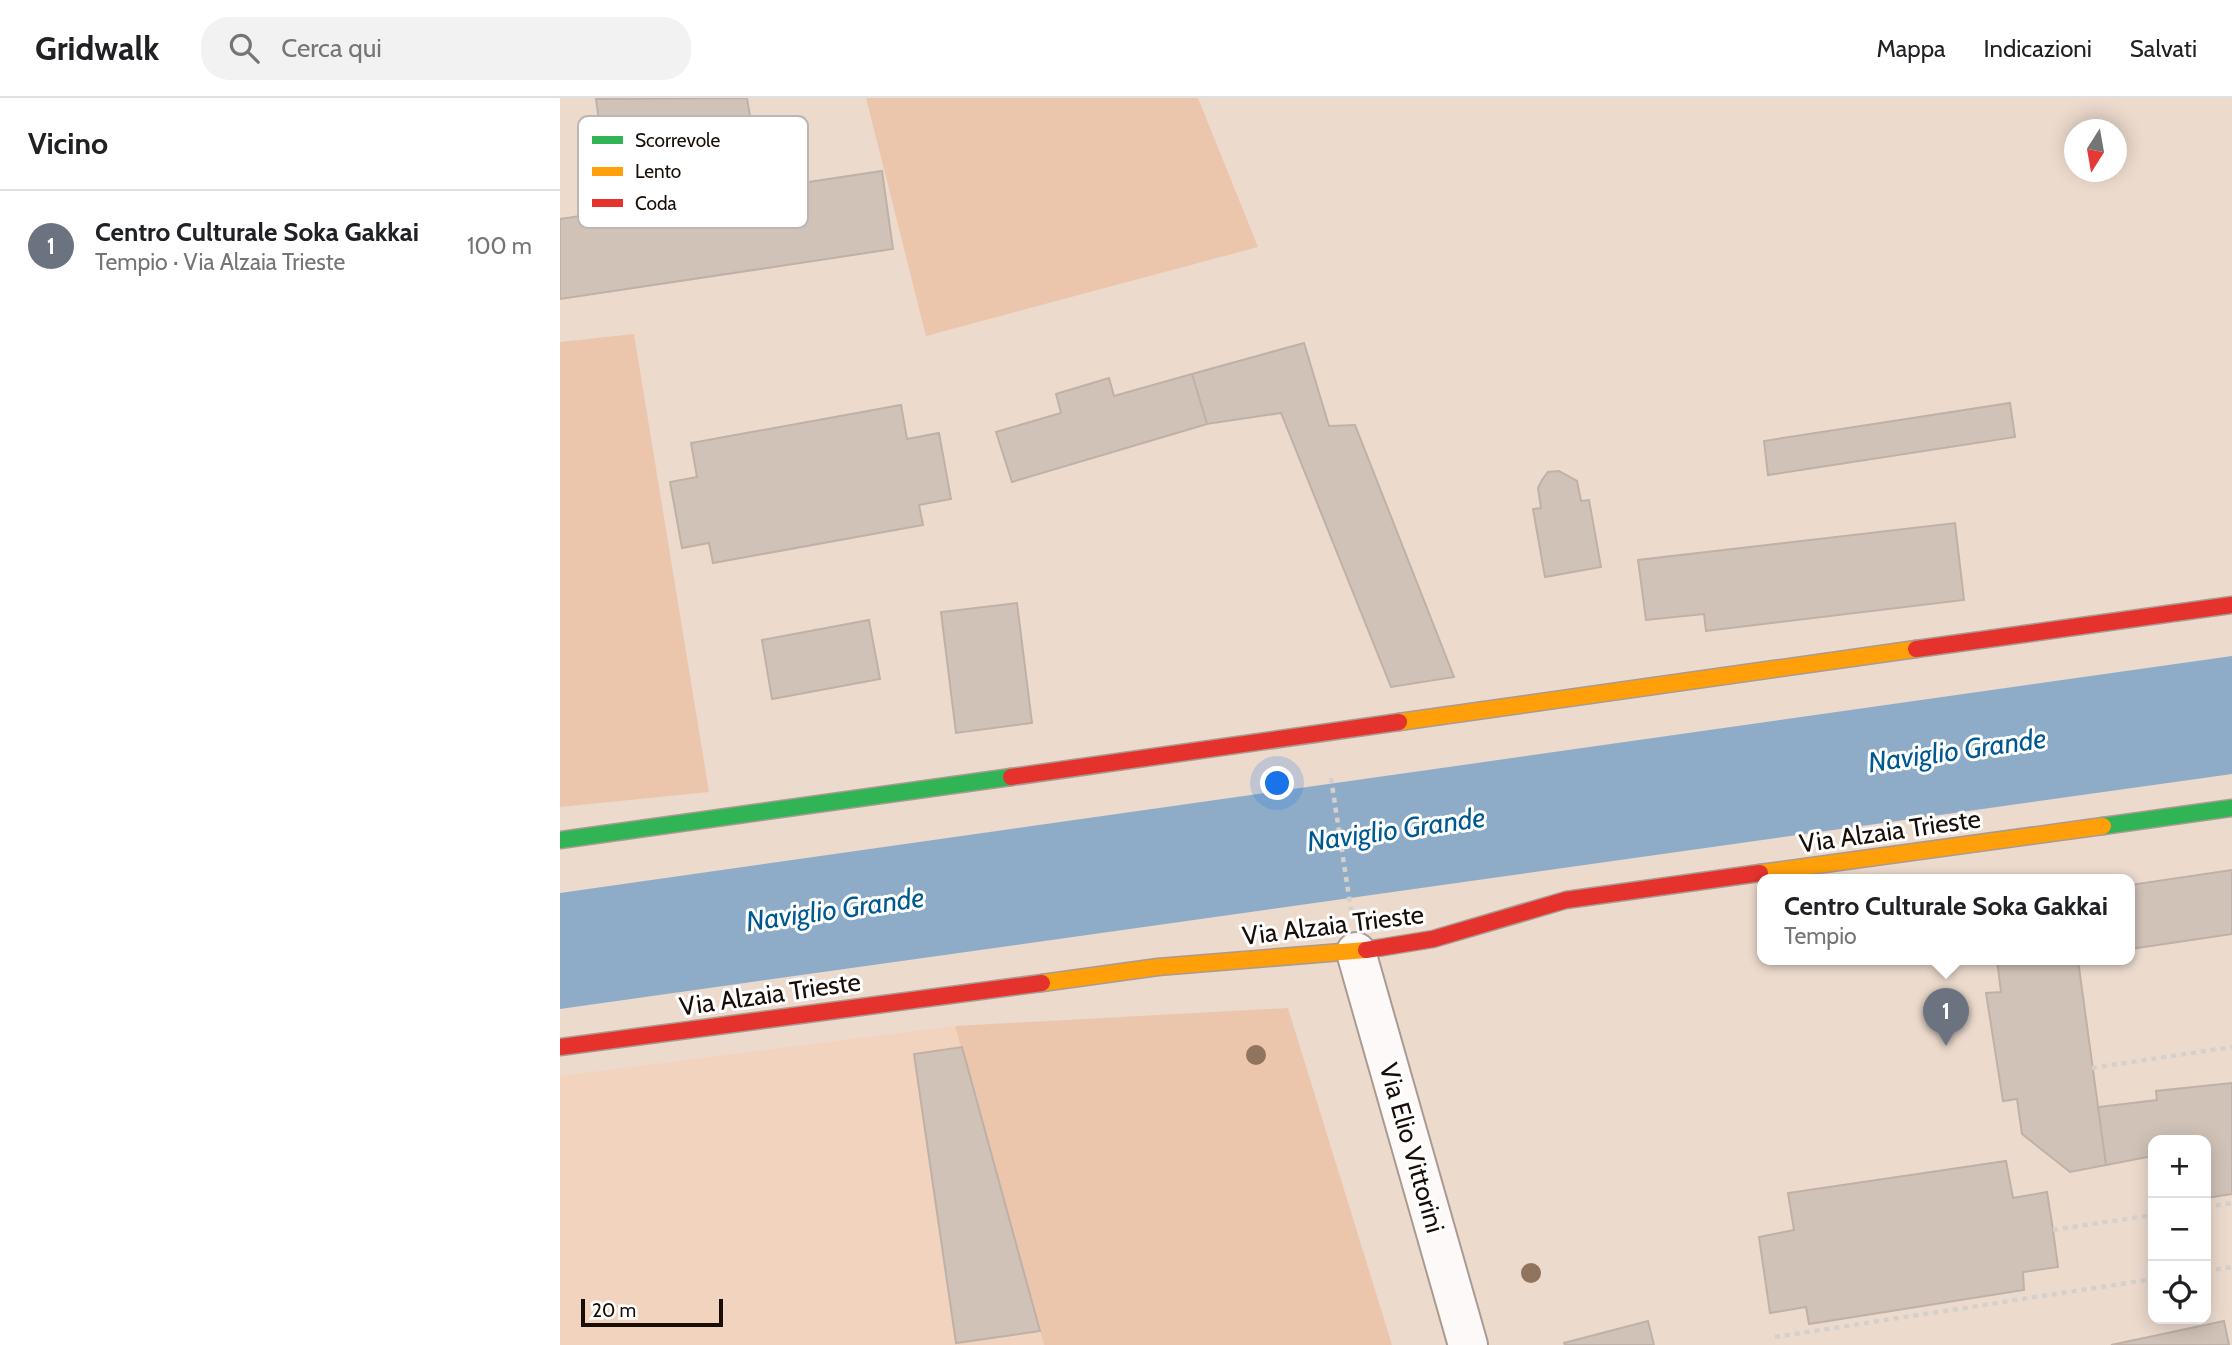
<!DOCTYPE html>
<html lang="it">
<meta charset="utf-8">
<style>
body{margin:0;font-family:Cabin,sans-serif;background:#f2f2f2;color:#202124}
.controls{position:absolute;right:21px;bottom:21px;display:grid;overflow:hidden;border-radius:14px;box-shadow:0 4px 18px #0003}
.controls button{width:63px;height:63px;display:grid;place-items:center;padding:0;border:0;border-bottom:2px solid #e0e0e0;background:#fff;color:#202124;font:35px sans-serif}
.compass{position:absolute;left:1504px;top:21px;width:63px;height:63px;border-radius:50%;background:#fff;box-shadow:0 4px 18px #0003;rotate:191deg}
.scale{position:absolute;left:21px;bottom:18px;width:142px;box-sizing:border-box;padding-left:7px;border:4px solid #190e07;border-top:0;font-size:19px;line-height:24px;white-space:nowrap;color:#190e07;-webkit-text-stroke:5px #fff;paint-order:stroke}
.you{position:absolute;left:718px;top:686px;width:24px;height:24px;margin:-18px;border:5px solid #fff;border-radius:50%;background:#1a73e8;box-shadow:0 0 0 10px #1a73e833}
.badge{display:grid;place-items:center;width:46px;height:46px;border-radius:50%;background:#0b8043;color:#fff;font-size:23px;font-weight:700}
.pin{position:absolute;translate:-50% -58px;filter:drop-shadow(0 2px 4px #0008)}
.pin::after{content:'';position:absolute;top:37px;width:24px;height:21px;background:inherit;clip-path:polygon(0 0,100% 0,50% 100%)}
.popup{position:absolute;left:1197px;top:776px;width:378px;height:91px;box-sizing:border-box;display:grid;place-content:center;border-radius:14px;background:#fff;filter:drop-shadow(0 2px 5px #0005);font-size:23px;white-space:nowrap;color:#757577}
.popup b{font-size:26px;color:#202124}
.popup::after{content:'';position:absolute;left:50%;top:100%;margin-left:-14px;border:14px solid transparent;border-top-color:#fff}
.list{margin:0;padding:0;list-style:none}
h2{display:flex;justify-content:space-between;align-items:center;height:91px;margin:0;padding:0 28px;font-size:30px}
h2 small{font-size:23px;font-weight:400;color:#757577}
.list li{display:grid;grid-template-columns:46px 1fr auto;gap:21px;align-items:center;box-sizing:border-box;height:112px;padding:0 28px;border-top:2px solid #e0e0e0}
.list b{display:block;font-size:26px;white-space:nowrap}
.list p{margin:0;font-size:23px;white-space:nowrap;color:#757577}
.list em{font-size:23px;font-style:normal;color:#757577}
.icon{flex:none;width:38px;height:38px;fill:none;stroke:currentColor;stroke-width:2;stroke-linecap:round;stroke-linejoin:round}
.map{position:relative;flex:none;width:1672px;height:1247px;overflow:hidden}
header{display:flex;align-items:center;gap:42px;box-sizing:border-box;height:98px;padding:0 35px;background:#fff;border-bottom:2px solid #e0e0e0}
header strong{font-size:33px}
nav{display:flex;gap:38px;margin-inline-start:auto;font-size:24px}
.search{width:490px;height:63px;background:#f2f2f2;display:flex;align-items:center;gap:18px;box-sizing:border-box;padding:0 24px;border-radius:28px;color:#757577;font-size:26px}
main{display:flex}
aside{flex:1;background:#fff}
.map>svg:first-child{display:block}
.built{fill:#f2d3be}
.green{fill:#ebc6ac}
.water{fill:#8eacc8}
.building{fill:#d0c2b7;stroke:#bfb1a7;stroke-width:2}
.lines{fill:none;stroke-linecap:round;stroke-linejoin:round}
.street-casing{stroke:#a99b91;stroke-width:42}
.fast-casing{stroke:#a99b91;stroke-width:19}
.slow-casing{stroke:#a99b91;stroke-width:19}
.jam-casing{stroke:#a99b91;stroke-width:19}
.path{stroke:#d5d0cc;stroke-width:4.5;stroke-dasharray:5 5;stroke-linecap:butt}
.street{stroke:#fcf9f8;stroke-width:38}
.fast{stroke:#30b455;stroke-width:16}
.slow{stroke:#ff9f0a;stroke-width:16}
.jam{stroke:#e5322d;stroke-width:16}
.tree{fill:#90745d}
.labels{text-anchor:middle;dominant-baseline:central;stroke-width:6;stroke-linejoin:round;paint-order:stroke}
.street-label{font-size:26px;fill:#190e07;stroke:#fff}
.water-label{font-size:28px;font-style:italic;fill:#005890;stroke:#fff}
.key{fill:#fff;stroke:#bab7b5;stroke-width:2}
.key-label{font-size:19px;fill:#190e07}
</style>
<header>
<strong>Gridwalk</strong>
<div class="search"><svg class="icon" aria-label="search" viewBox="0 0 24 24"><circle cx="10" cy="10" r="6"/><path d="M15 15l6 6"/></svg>Cerca qui</div>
<nav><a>Mappa</a><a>Indicazioni</a><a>Salvati</a></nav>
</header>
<main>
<aside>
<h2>Vicino<small></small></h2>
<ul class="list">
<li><span class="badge" style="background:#6b7280">1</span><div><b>Centro Culturale Soka Gakkai</b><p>Tempio · Via Alzaia Trieste</p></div><em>100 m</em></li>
</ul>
</aside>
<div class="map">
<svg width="1672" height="1247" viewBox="0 0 1672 1247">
<rect width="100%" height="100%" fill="#ecdacd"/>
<path class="built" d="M395 928 484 1247H0V978Z"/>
<path class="green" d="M306 0H638L698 149 366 238Z
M74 236 149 694 0 709V244Z
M728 910 832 1247H484L395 928Z"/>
<path class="water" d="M1672 558V676L0 911V795Z"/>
<path class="building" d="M187 0 192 30 43 51 36 1Z
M322 73 333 151 0 201V121Z
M744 245 769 328 795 327 894 579 831 589 721 315 647 326 632 276Z
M632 276 647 326 452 384 436 334 501 315 496 296 549 280 554 298Z
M1450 305 1455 339 1208 377 1204 343Z
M341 307 347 341 379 335 391 401 359 407 363 427 153 465 149 445 122 450 110 384 137 379 131 345Z
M999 373 1017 383 1021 403 1029 402 1041 469 985 479 973 411 981 410 978 390 982 382 988 374Z
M1395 425 1404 502 1146 533 1144 516 1086 522 1078 462Z
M457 505 472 625 396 635 381 514Z
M309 522 320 581 212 601 202 542Z
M1672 772V836L1570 851V787Z
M1437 862H1518L1546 1067 1510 1074 1462 1036 1457 1001 1443 1003 1426 895 1441 894Z
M402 949 480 1233 396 1245 354 956Z
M1672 985V1096L1646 1100V1042H1593V1058L1546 1067 1538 1009 1597 1002 1596 993Z
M1446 1063 1453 1100 1487 1094 1493 1132 1498 1169 1463 1174 1464 1192 1249 1226 1246 1209 1210 1215 1199 1139 1234 1132 1228 1095Z
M1088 1223 1094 1247H1005L1004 1245Z
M1664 1223 1669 1247H1551Z"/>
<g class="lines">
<defs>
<path id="street" d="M796 854 908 1247"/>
<path id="fast" d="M1543 728 1672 710
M0 742 451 679"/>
<path id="slow" d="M839 624 1356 551
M1200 775 1543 728
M482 885 598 869 806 852"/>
<path id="jam" d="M1356 551 1672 507
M451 679 839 624
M806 852 873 841 1006 802 1200 775
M0 949 482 885"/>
</defs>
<use href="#street" class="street-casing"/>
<use href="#fast" class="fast-casing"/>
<use href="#slow" class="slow-casing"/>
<use href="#jam" class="jam-casing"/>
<path class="path" d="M771 680 791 812
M1532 970 1672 949
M1646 1109 1672 1105
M1493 1132 1593 1117
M1646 1173 1672 1169
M1215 1239 1593 1181"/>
<use href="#street" class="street"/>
<use href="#fast" class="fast"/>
<use href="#slow" class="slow"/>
<use href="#jam" class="jam"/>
</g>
<g class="tree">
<circle cx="696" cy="957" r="10"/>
<circle cx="971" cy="1175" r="10"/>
</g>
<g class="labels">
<g class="street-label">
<text transform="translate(1330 733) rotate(-8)">Via Alzaia Trieste</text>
<text transform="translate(773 827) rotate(-7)">Via Alzaia Trieste</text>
<text transform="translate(210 896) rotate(-8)">Via Alzaia Trieste</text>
<text transform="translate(852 1050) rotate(74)">Via Elio Vittorini</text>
</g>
<g class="water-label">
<text transform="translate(1397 652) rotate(-8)">Naviglio Grande</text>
<text transform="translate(836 731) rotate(-8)">Naviglio Grande</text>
<text transform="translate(275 811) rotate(-8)">Naviglio Grande</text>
</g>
</g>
<rect x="18" y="18" width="230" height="112" rx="10" class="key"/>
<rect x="32" y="38" width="31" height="8" fill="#30b455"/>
<rect x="32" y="69" width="31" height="9" fill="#ff9f0a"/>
<rect x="32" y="101" width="31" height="8" fill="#e5322d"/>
<g class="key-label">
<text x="75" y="49">Scorrevole</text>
<text x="75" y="80">Lento</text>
<text x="75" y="112">Coda</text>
</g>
</svg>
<div class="controls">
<button>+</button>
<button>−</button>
<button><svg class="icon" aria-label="locate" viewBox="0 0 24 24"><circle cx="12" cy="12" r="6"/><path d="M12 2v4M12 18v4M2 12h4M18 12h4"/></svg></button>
</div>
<svg class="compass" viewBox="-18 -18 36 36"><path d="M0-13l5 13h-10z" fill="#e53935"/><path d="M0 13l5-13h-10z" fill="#757577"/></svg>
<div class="scale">20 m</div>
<div class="you"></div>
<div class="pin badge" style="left:1386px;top:948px;background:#6b7280">1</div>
<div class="popup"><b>Centro Culturale Soka Gakkai</b>Tempio</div>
</div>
</main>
